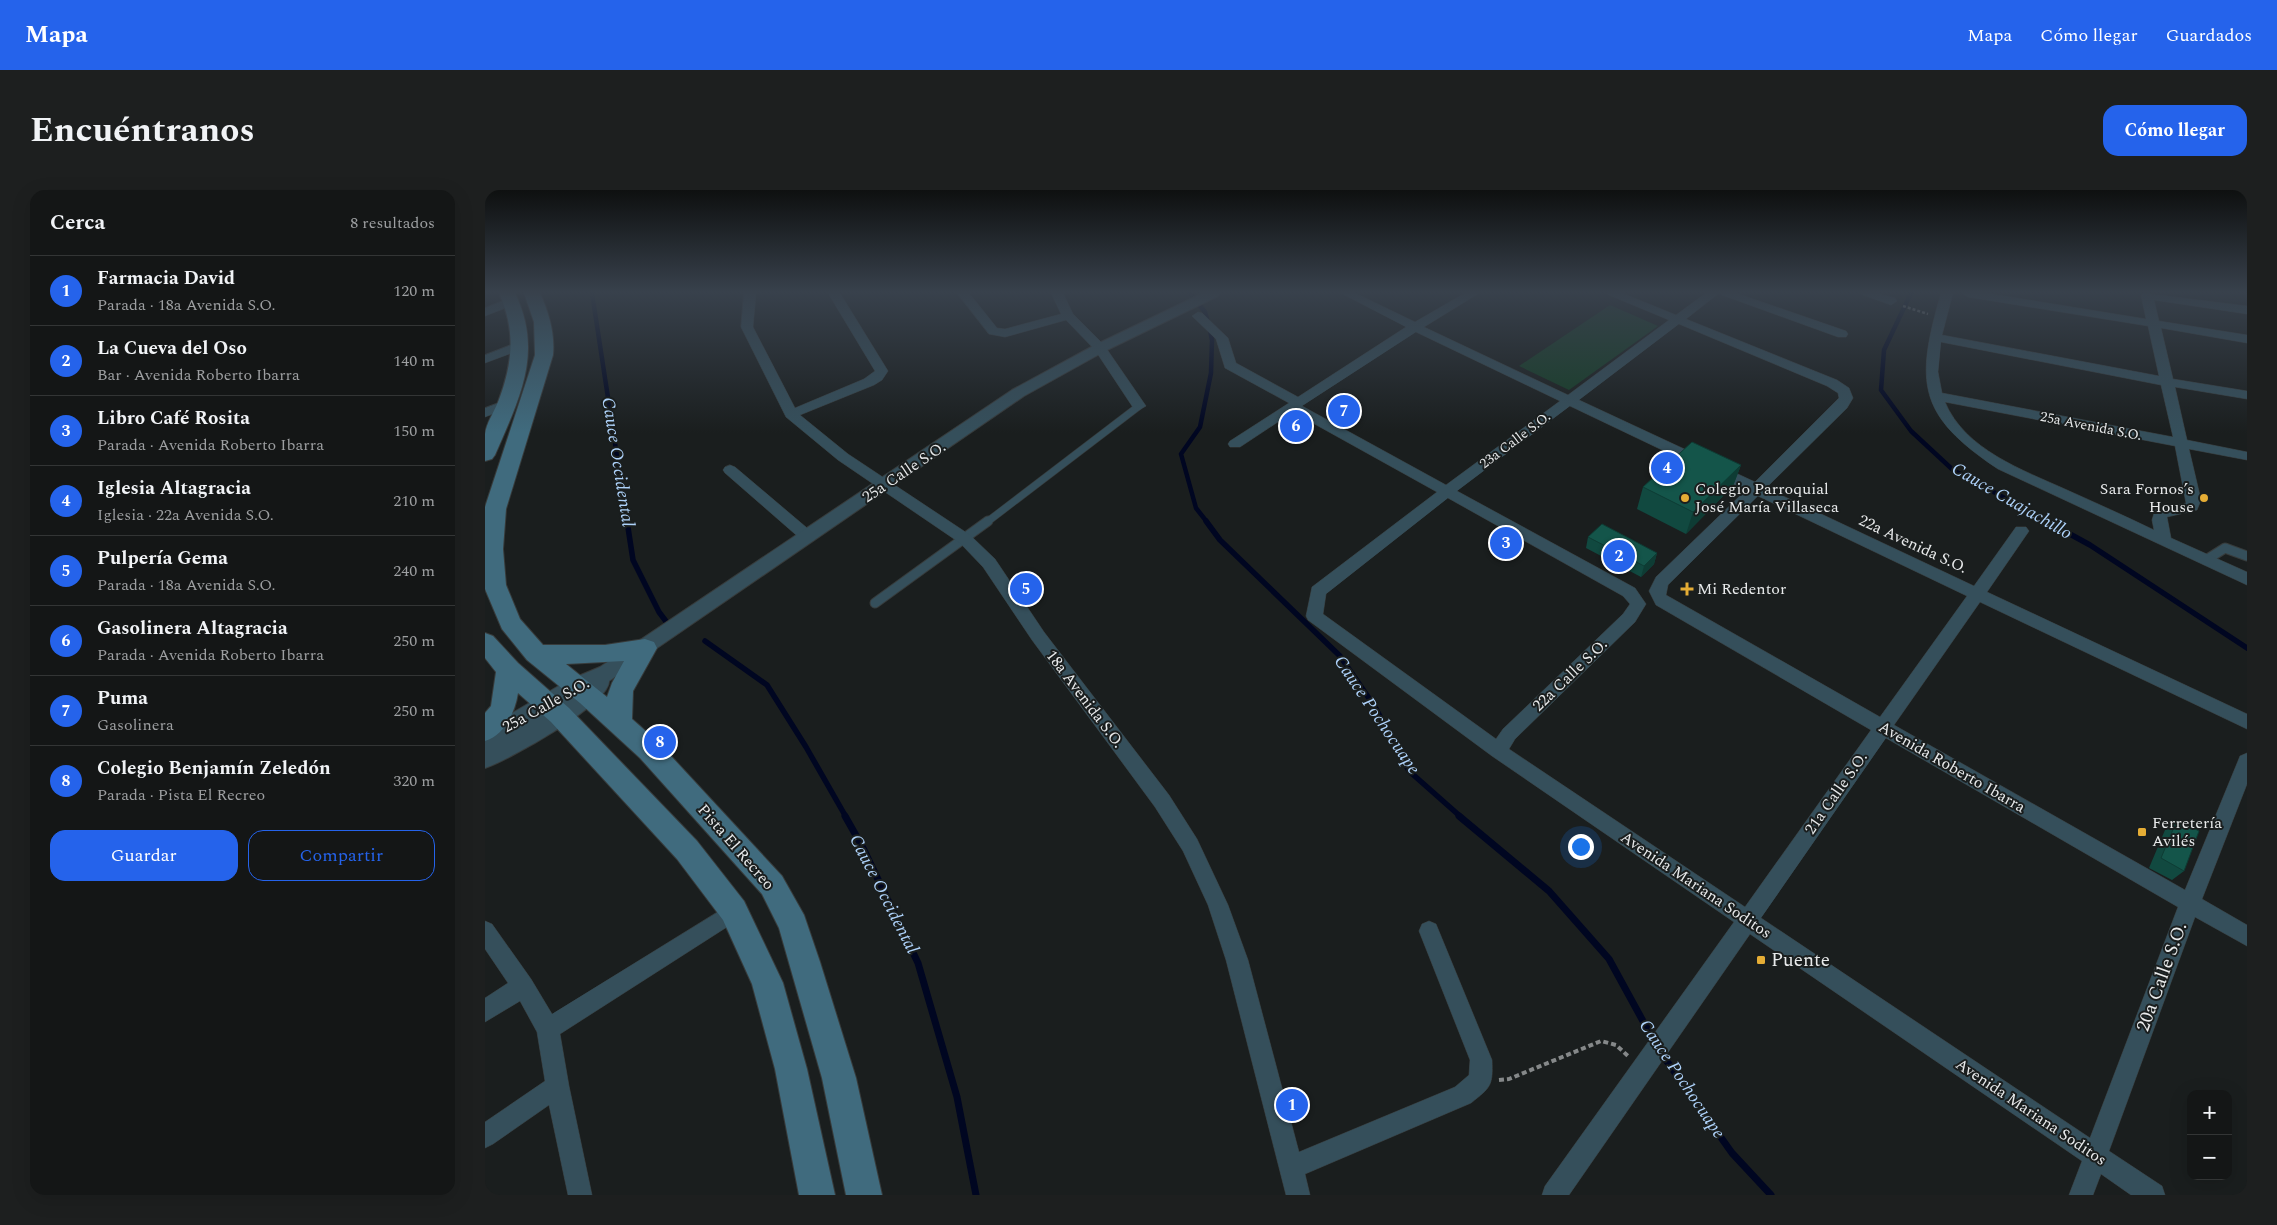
<!DOCTYPE html>
<html lang="es">
<meta charset="utf-8">
<style>
body{margin:0;font-family:Spectral,serif;background:#1d1f1f;color:#f1f3f6}
.controls{position:absolute;right:15px;bottom:15px;display:grid;overflow:hidden;border-radius:10px;box-shadow:0 5px 20px #0002}
.controls button{width:45px;height:45px;display:grid;place-items:center;padding:0;border:0;border-bottom:1px solid #333535;background:#141616;color:#f1f3f6;font:25px sans-serif}
.you{position:absolute;left:1095px;top:656px;width:18px;height:18px;margin:-12px;border:4px solid #fff;border-radius:50%;background:#1a73e8;box-shadow:0 0 0 8px #1a73e833}
.badge{display:grid;place-items:center;width:32px;height:32px;border-radius:50%;background:#2563eb;color:#fff;font-size:16px;font-weight:700}
.pin{position:absolute;translate:-50% -50%;border:2px solid #fff;box-shadow:0 1px 5px #0006}
.list{margin:0;padding:0;list-style:none}
h2{display:flex;justify-content:space-between;align-items:center;height:65px;margin:0;padding:0 20px;font-size:21px}
h2 small{font-size:16px;font-weight:400;color:#9d9fa1}
.list li{display:grid;grid-template-columns:32px 1fr auto;gap:15px;align-items:center;box-sizing:border-box;height:70px;padding:0 20px;border-top:1px solid #333535}
.list b{display:block;font-size:19px;white-space:nowrap}
.list p{margin:0;font-size:16px;white-space:nowrap;color:#9d9fa1}
.list em{font-size:16px;font-style:normal;color:#9d9fa1}
.actions{display:flex;gap:10px;padding:15px 20px}
.actions a{flex:1;padding:11px 0;border:1px solid #2563eb;border-radius:15px;text-align:center;font-size:18px;color:#2563eb}
.actions .main{background:#2563eb;color:#fff}
.map{position:relative;flex:none;width:1762px;height:1005px;overflow:hidden;border-radius:15px}
header{display:flex;align-items:center;gap:30px;box-sizing:border-box;height:70px;padding:0 25px;background:#2563eb;color:#fff}
header strong{font-size:24px}
nav{display:flex;gap:28px;margin-inline-start:auto;font-size:18px}
.intro{display:flex;align-items:center;justify-content:space-between;box-sizing:border-box;height:120px;padding:0 30px}
h1{margin:0;font-size:35px}
.button{padding:12px 22px;border-radius:15px;background:#2563eb;color:#fff;font-size:18px;font-weight:700}
main{display:flex;gap:30px;padding:0 30px}
aside{flex:1;background:#141616;border-radius:15px;box-shadow:0 5px 20px #0002}
.map>svg:first-child{display:block}
.green{fill:#153e26}
.lines{fill:none;stroke-linecap:round;stroke-linejoin:round}
.stream-far2{stroke:#000621;stroke-width:4.5}
.stream-far1{stroke:#000621;stroke-width:5.5}
.stream{stroke:#000621;stroke-width:7}
.service-far1-casing{stroke:#373b3b;stroke-width:8}
.service-casing{stroke:#373b3b;stroke-width:11}
.minor-casing{stroke:#373b3b;stroke-width:1}
.tertiary-casing{stroke:#373b3b;stroke-width:2}
.secondary-casing{stroke:#373b3b;stroke-width:2}
.path-far1{stroke:#858889;stroke-width:2.5;stroke-dasharray:3 2;stroke-linecap:butt}
.path{stroke:#858889;stroke-width:4;stroke-dasharray:5 3;stroke-linecap:butt}
.service-far1{stroke:#354f5b;stroke-width:7}
.service{stroke:#354f5b;stroke-width:9}
.minor{fill:#354f5b;fill-rule:evenodd}
.tertiary{fill:#354f5b;fill-rule:evenodd}
.secondary{fill:#406b7e;fill-rule:evenodd}
.wall{fill:#114940}
.shaded-wall{fill:#0e3c34}
.building{fill:#14554a;stroke:#0e3c34}
.poi-dot{fill:#e5ad35;stroke:#1a1e1e;stroke-width:2}
.labels{text-anchor:middle;dominant-baseline:central;stroke-width:4;stroke-linejoin:round;paint-order:stroke}
.far-street-label{font-size:14px;fill:#e8eaeb;stroke:#1a1e1e}
.street-label{font-size:16px;fill:#e8eaeb;stroke:#1a1e1e}
.poi-label{font-size:16px;fill:#e8eaeb;stroke:#1a1e1e;text-anchor:start}
.water-label{font-size:18px;font-style:italic;fill:#aed2fa;stroke:#1a1e1e}
.near-poi-label{font-size:19px;fill:#e8eaeb;stroke:#1a1e1e;text-anchor:start}
.near-street-label{font-size:19px;fill:#e8eaeb;stroke:#1a1e1e}
</style>
<header>
<strong>Mapa</strong>
<nav><a>Mapa</a><a>Cómo llegar</a><a>Guardados</a></nav>
</header>
<div class="intro"><h1>Encuéntranos</h1><a class="button">Cómo llegar</a></div>
<main>
<aside>
<h2>Cerca<small>8 resultados</small></h2>
<ul class="list">
<li><span class="badge">1</span><div><b>Farmacia David</b><p>Parada · 18a Avenida S.O.</p></div><em>120 m</em></li>
<li><span class="badge">2</span><div><b>La Cueva del Oso</b><p>Bar · Avenida Roberto Ibarra</p></div><em>140 m</em></li>
<li><span class="badge">3</span><div><b>Libro Café Rosita</b><p>Parada · Avenida Roberto Ibarra</p></div><em>150 m</em></li>
<li><span class="badge">4</span><div><b>Iglesia Altagracia</b><p>Iglesia · 22a Avenida S.O.</p></div><em>210 m</em></li>
<li><span class="badge">5</span><div><b>Pulpería Gema</b><p>Parada · 18a Avenida S.O.</p></div><em>240 m</em></li>
<li><span class="badge">6</span><div><b>Gasolinera Altagracia</b><p>Parada · Avenida Roberto Ibarra</p></div><em>250 m</em></li>
<li><span class="badge">7</span><div><b>Puma</b><p>Gasolinera</p></div><em>250 m</em></li>
<li><span class="badge">8</span><div><b>Colegio Benjamín Zeledón</b><p>Parada · Pista El Recreo</p></div><em>320 m</em></li>
</ul>
<div class="actions"><a class="main">Guardar</a><a>Compartir</a></div>
</aside>
<div class="map">
<svg width="1762" height="1005" viewBox="0 0 1762 1005">
<rect width="100%" height="100%" fill="#1a1e1e"/>
<path class="green" d="M1125 115 1173 136 1084 200 1034 176Z"/>
<g class="lines">
<path class="stream-far2" d="M107 103 142 332
M705 103 720 122 725 140 727 150 726 183 715 237 696 264 711 318 722 332
M1426 103 1399 160 1396 200 1426 241 1468 280 1564 332"/>
<path class="stream-far1" d="M142 331 148 370 174 422 183 434
M721 331 735 350 855 466 890 517 924 581 976 627
M1561 331 1605 355 1762 458
M220 451 282 495 321 557 361 627"/>
<path class="stream" d="M360 626 377 656 433 773 472 907 491 1005
M974 626 1064 701 1124 769 1170 853
M1176 863 1247 963 1286 1005"/>
<defs>
<path id="service-far1" d="M502 332 654 216"/>
<path id="service" d="M1721 370 1740 358 1762 366
M390 413 503 331"/>
<path id="minor" d="M259 103H271L268 137 310 218 379 189 390 181 343 103H355L403 181 397 190 389 195 315 225 363 264 485 345 510 369 559 442 684 605 712 649 743 715 763 770 814 962 970 897 984 885 985 870 934 741 937 734 944 731 951 734 1007 870C1008 896 1006 897 986 913L820 984 825 1005H801L741 770 723 715 698 661 670 617 547 450 498 377 475 353 353 270 301 227 256 137Z
M472 103H484L512 138 520 139 576 124 566 103H578L588 124 619 155 661 216 654 220 649 219 610 160 581 130 520 147 504 144Z
M856 103H870L930 132 980 103H993L991 105 939 137 1083 205 1184 130 1124 105 1122 103H1137L1191 125 1221 103H1234L1201 129 1352 190 1364 198 1368 208 1362 218 1281 298 1489 396 1531 337H1541L1544 341 1502 402 1762 524V539L1495 412 1409 535 1700 700 1753 571 1755 566 1762 563V594L1717 709 1762 735V756L1710 727 1624 961 1677 996 1680 1005H1646L1616 984 1608 1005H1584L1597 971 1265 744 1084 1005H1057L1060 996 1249 732 1007 566 823 430 821 426 827 397 952 302 808 222 755 257H745L743 254 745 251 804 213 740 178 731 149 707 126 713 122 717 123 743 148 751 173 813 207 921 137ZM1194 134 1342 196 1353 203 1354 208 1270 292 1094 210ZM931 142 1075 211 961 295 817 216ZM1085 216 1261 300 1171 387 1164 401 1171 415 1386 540 1260 717 1024 559 1030 549 1150 432 1161 414 1150 398 972 301ZM1273 306 1482 406 1395 527 1181 405 1183 395ZM963 308 1138 406 1145 414 1138 424 1018 539 1011 549 838 424 841 404ZM1401 548 1693 717 1605 948 1276 728Z
M1235 103H1251L1361 141 1363 144 1361 147H1353L1237 105Z
M1376 103H1392L1410 108 1412 111 1406 115 1378 105Z
M1456 103H1468L1457 145 1674 186 1663 136 1483 107 1477 103H1501L1661 129 1656 105 1658 103 1762 116V124L1669 110 1674 131 1762 145V153L1676 138 1688 189 1762 201V209L1690 197 1702 250 1762 262V270L1704 259 1716 310 1712 320 1682 327 1686 348 1762 382V395L1513 279C1432 225 1430 193 1456 103ZM1456 152 1676 195 1688 247 1457 203 1453 182ZM1460 212 1690 256 1701 313 1670 320 1667 330 1669 340C1640 326 1611 313 1582 300 1538 280 1480 260 1460 212Z
M27 107 33 111 31 114 0 126V118Z
M36 151 42 155 40 158 0 173V165Z
M21 210 26 211 28 214 26 217 0 227V218Z
M245 275 250 277 328 343 331 347 328 351H318L240 283 238 280 240 277Z
M249 712 256 714 259 721 256 728 75 844 84 896 107 1005H83L64 915 8 954 0 958V932L60 891 52 842 35 811 0 832V808L23 793 0 759V731L7 734 46 789 67 824Z"/>
<path id="tertiary" d="M718 103H735L733 106 620 161 539 206 124 491C125 514 22 571 0 578V539L84 490 115 477 527 200 610 155Z"/>
<path id="secondary" d="M14 103H30C59 163 34 209 10 265L7 269 0 271C0 262 0 253 0 244 1 234 9 222 13 212 28 173 31 141 14 103Z
M39 103H55C64 123 70 143 68 165L21 319 18 359 21 395 35 429 58 455H120L160 449 169 452 172 458 148 501 147 529 173 552 297 686 319 725 335 772 371 888 397 1005H361L337 888 294 738 277 704 155 568 95 513 42 470 17 439 0 399V317L50 165 49 132ZM139 471 127 493 122 507 81 474Z
M0 443 8 446 33 473 84 518 212 651 259 711 298 793 322 879 350 1005H314L290 879 267 794 238 730 192 669 66 532 33 503C30 522 20 545 0 551V523L6 516 11 482 0 468Z"/>
</defs>
<use href="#service-far1" class="service-far1-casing"/>
<use href="#service" class="service-casing"/>
<use href="#minor" class="minor-casing"/>
<use href="#tertiary" class="tertiary-casing"/>
<use href="#secondary" class="secondary-casing"/>
<path class="path-far1" d="M1418 116 1443 124"/>
<path class="path" d="M1014 890 1024 889 1116 851 1131 855 1143 866"/>
<use href="#service-far1" class="service-far1"/>
<use href="#service" class="service"/>
<use href="#minor" class="minor"/>
<use href="#tertiary" class="tertiary"/>
<use href="#secondary" class="secondary"/>
</g>
<path class="wall" d="M1256 275 1248 296 1201 344 1152 319 1158 297Z
M1103 347 1172 363 1169 374 1156 387 1101 358Z
M1692 630 1699 681 1687 690 1664 678 1680 640Z"/>
<path class="shaded-wall" d="M1256 275 1248 296 1201 344 1208 322Z
M1172 363 1169 374 1156 387 1159 376Z"/>
<path class="building" d="M1207 252 1256 275 1208 322 1158 297Z
M1117 334 1172 363 1159 376 1103 347Z
M1692 630 1714 641 1699 681 1676 668Z"/>
<linearGradient id="sky" x2="0" y2="1"><stop stop-color="#0e1010"/><stop offset="0.42" stop-color="#38414c"/><stop offset="1" stop-color="#38414c" stop-opacity="0"/></linearGradient>
<rect width="1762" height="243" fill="url(#sky)"/>
<g class="poi-dot">
<circle cx="1200" cy="308" r="5"/>
<circle cx="1719" cy="308" r="5"/>
<path d="M1199.5 391.5h5v5h5v5h-5v5h-5v-5h-5v-5h5z"/>
<rect x="1652" y="637" width="10" height="10" rx="2.5"/>
<rect x="1271" y="765" width="10" height="10" rx="2.5"/>
</g>
<g class="labels">
<g class="far-street-label">
<text transform="translate(1606 236) rotate(11)">25a Avenida S.O.</text>
<text transform="translate(1030 250) rotate(-37)">23a Calle S.O.</text>
</g>
<g class="street-label">
<text transform="translate(419 282) rotate(-34)">25a Calle S.O.</text>
<text transform="translate(1428 354) rotate(25)">22a Avenida S.O.</text>
<text transform="translate(1085 485) rotate(-44)">22a Calle S.O.</text>
<text transform="translate(600 509) rotate(53)">18a Avenida S.O.</text>
<text transform="translate(61 515) rotate(-29)">25a Calle S.O.</text>
<text transform="translate(1467 577) rotate(30)">Avenida Roberto Ibarra</text>
<text transform="translate(1351 603) rotate(-55)">21a Calle S.O.</text>
<text transform="translate(251 657) rotate(49)">Pista El Recreo</text>
<text transform="translate(1211 695) rotate(34)">Avenida Mariana Soditos</text>
<text transform="translate(1546 922) rotate(34)">Avenida Mariana Soditos</text>
</g>
<g class="poi-label">
<text x="1210" y="299">Colegio Parroquial<tspan x="1210" dy="18">José María Villaseca</tspan></text>
<text x="1709" y="299" text-anchor="end">Sara Fornos’s<tspan x="1709" dy="18">House</tspan></text>
<text x="1212" y="399">Mi Redentor</text>
<text x="1667" y="633">Ferretería<tspan x="1667" dy="18">Avilés</tspan></text>
</g>
<g class="water-label">
<text transform="translate(133 272) rotate(81)">Cauce Occidental</text>
<text transform="translate(1527 311) rotate(30)">Cauce Cuajachillo</text>
<text transform="translate(892 525) rotate(56)">Cauce Pochocuape</text>
<text transform="translate(399 704) rotate(63)">Cauce Occidental</text>
<text transform="translate(1197 889) rotate(56)">Cauce Pochocuape</text>
</g>
<g class="near-poi-label">
<text x="1286" y="770">Puente</text>
</g>
<g class="near-street-label">
<text transform="translate(1677 787) rotate(-70)">20a Calle S.O.</text>
</g>
</g>
</svg>
<div class="controls">
<button>+</button>
<button>−</button>
</div>
<div class="you"></div>
<div class="pin badge" style="left:807px;top:915px">1</div>
<div class="pin badge" style="left:1134px;top:366px">2</div>
<div class="pin badge" style="left:1021px;top:353px">3</div>
<div class="pin badge" style="left:1182px;top:278px">4</div>
<div class="pin badge" style="left:541px;top:399px">5</div>
<div class="pin badge" style="left:811px;top:236px">6</div>
<div class="pin badge" style="left:859px;top:221px">7</div>
<div class="pin badge" style="left:175px;top:552px">8</div>
</div>
</main>
